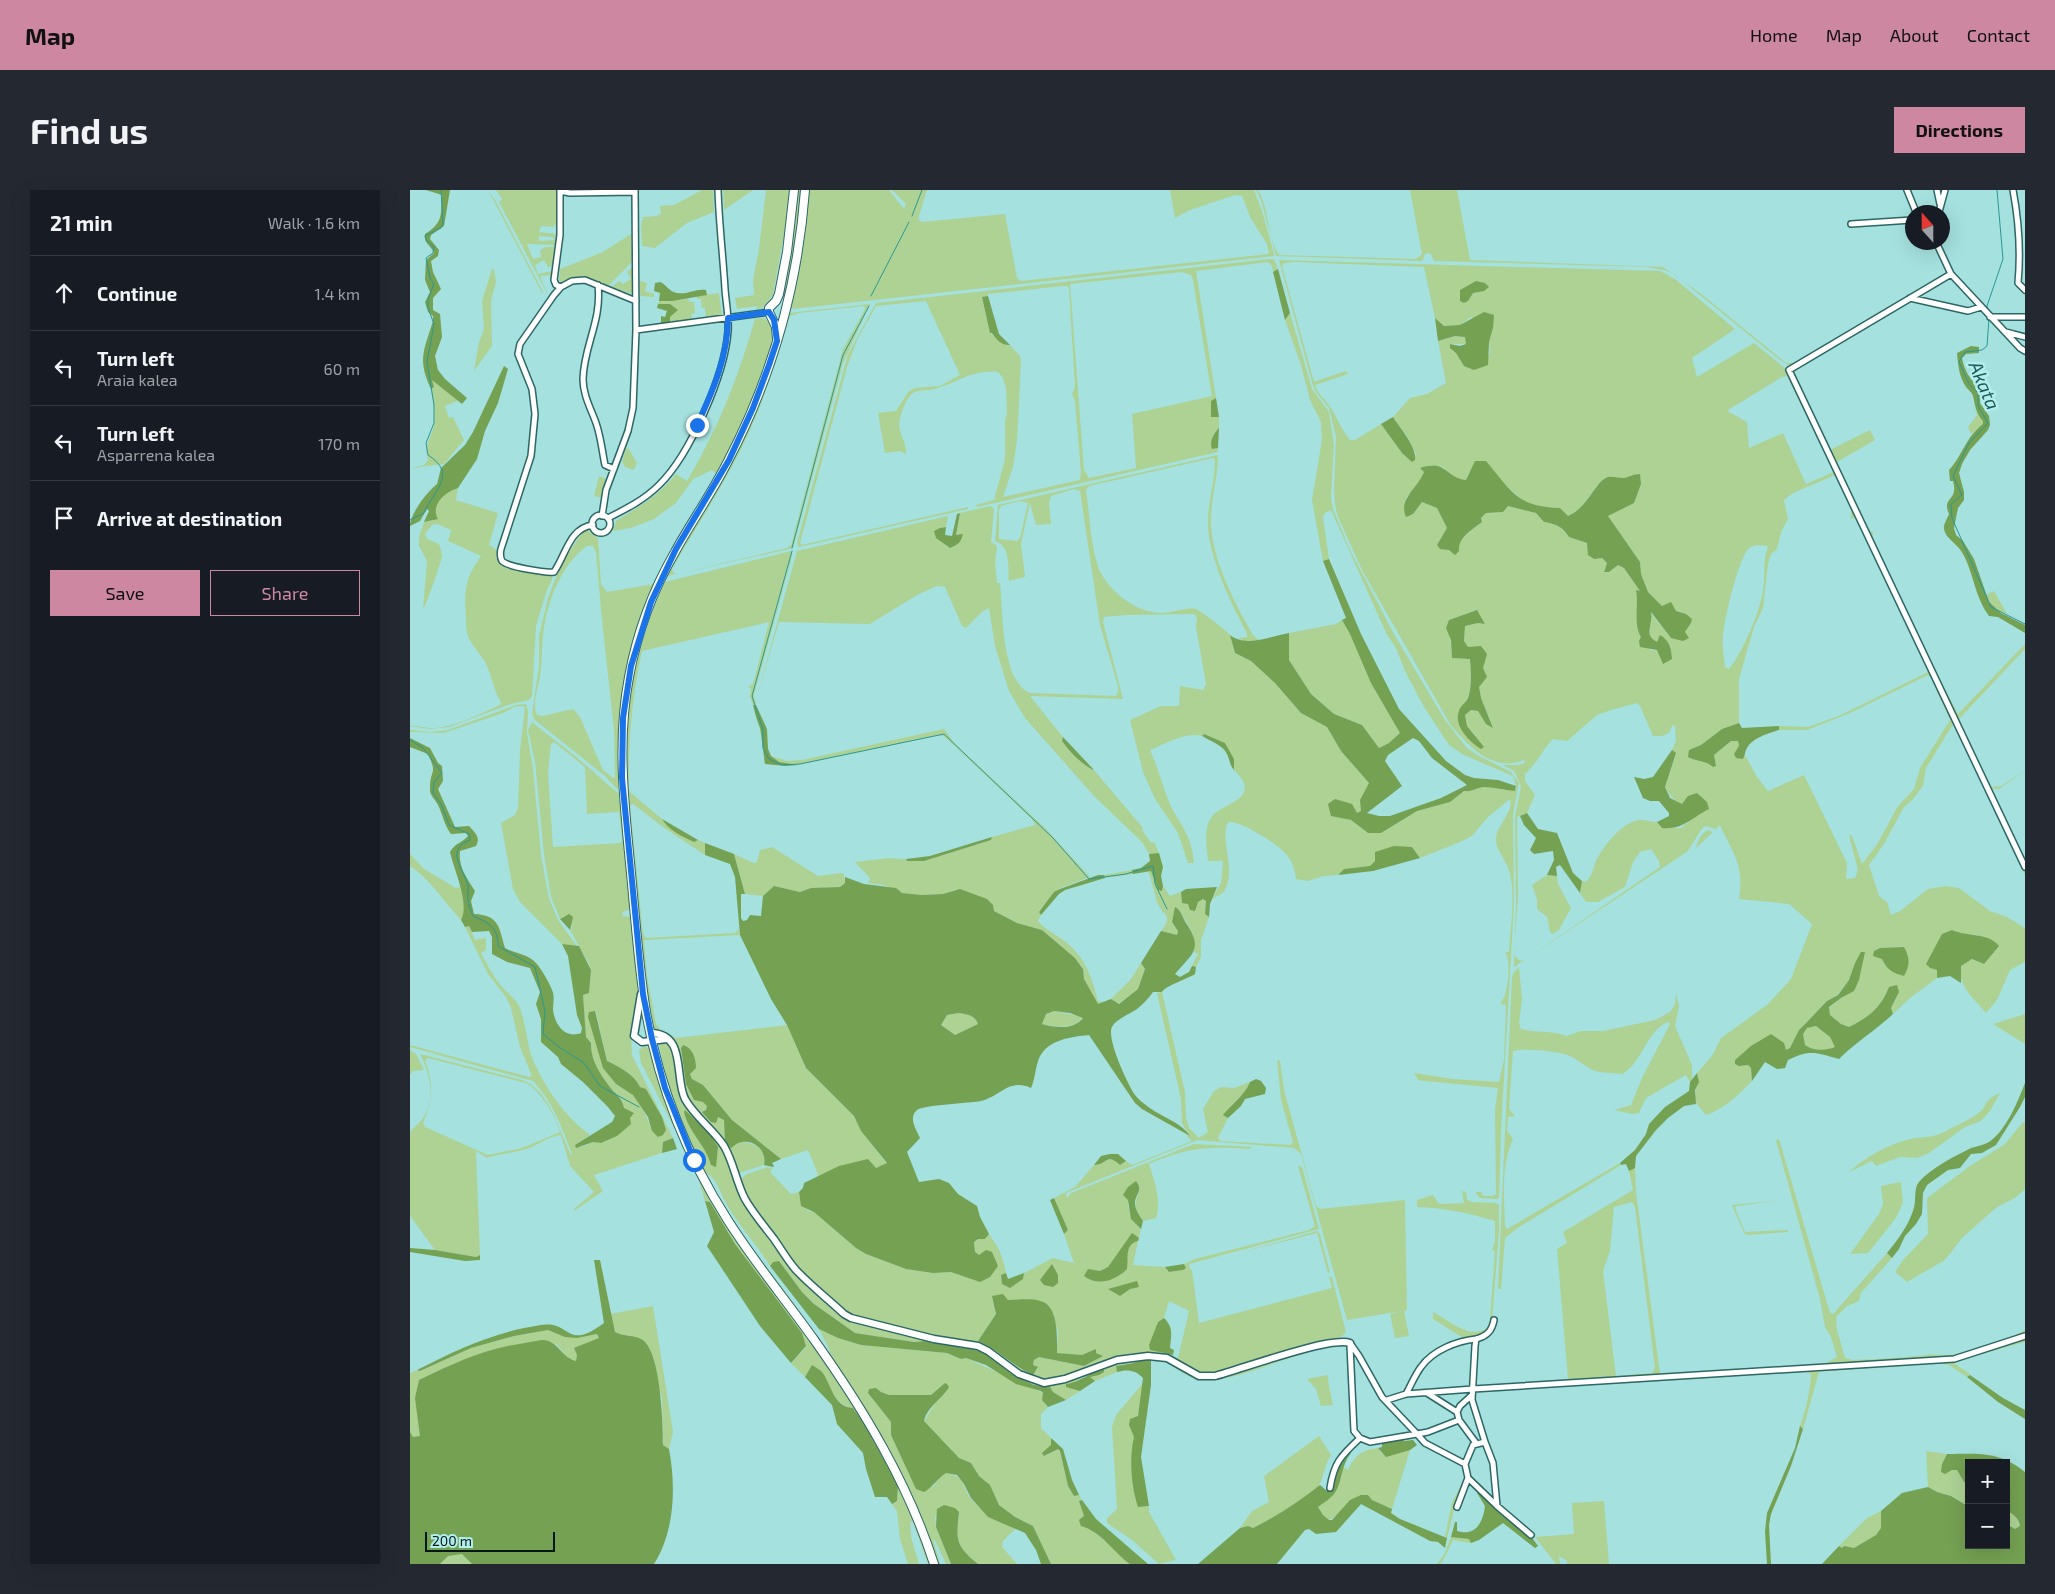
<!DOCTYPE html>
<meta charset="utf-8">
<style>
body{margin:0;font-family:"Exo 2",sans-serif;background:#242831;color:#f1f3f6}
.controls{position:absolute;right:15px;bottom:15px;display:grid;overflow:hidden;border-radius:0px;box-shadow:0 5px 20px #0002}
.controls button{width:45px;height:45px;display:grid;place-items:center;padding:0;border:0;border-bottom:1px solid #363941;background:#171b24;color:#f1f3f6;font:25px sans-serif}
.compass{position:absolute;left:1495px;top:15px;width:45px;height:45px;border-radius:50%;background:#171b24;box-shadow:0 5px 20px #0002;rotate:339deg}
.scale{position:absolute;left:15px;bottom:12px;width:130px;box-sizing:border-box;padding-left:5px;border:2px solid #021918;border-top:0;font-size:14px;line-height:18px;white-space:nowrap;color:#021918;-webkit-text-stroke:4px #b2eeec;paint-order:stroke}
.stop{position:absolute;width:15px;height:15px;margin:-11px;border:4px solid #1a73e8;border-radius:50%;background:#fff}
.stop.end{background:#1a73e8;border-color:#fff;box-shadow:0 1px 5px #0008}
.list{margin:0;padding:0;list-style:none}
h2{display:flex;justify-content:space-between;align-items:center;height:65px;margin:0;padding:0 20px;font-size:21px}
h2 small{font-size:16px;font-weight:400;color:#9ea1a6}
.list li{display:grid;grid-template-columns:32px 1fr auto;gap:15px;align-items:center;box-sizing:border-box;height:75px;padding:0 20px;border-top:1px solid #363941}
.list b{display:block;font-size:19px;white-space:nowrap}
.list p{margin:0;font-size:16px;white-space:nowrap;color:#9ea1a6}
.list em{font-size:16px;font-style:normal;color:#9ea1a6}
.actions{display:flex;gap:10px;padding:15px 20px}
.actions a{flex:1;padding:11px 0;border:1px solid #cd87a1;border-radius:0px;text-align:center;font-size:18px;color:#cd87a1}
.actions .main{background:#cd87a1;color:#111}
.icon{flex:none;width:28px;height:28px;fill:none;stroke:currentColor;stroke-width:2;stroke-linecap:round;stroke-linejoin:round}
.map{position:relative;flex:none;width:1615px;height:1374px;overflow:hidden;border-radius:0px}
header{display:flex;align-items:center;gap:30px;box-sizing:border-box;height:70px;padding:0 25px;background:#cd87a1;color:#111}
header strong{font-size:24px}
nav{display:flex;gap:28px;margin-inline-start:auto;font-size:18px}
.intro{display:flex;align-items:center;justify-content:space-between;box-sizing:border-box;height:120px;padding:0 30px}
h1{margin:0;font-size:35px}
.button{padding:12px 22px;border-radius:0px;background:#cd87a1;color:#111;font-size:18px;font-weight:700}
main{display:flex;gap:30px;padding:0 30px}
aside{flex:1;background:#171b24;border-radius:0px;box-shadow:0 5px 20px #0002}
.map>svg:first-child{display:block}
.green{fill:#add294;fill-rule:evenodd}
.forest{fill:#74a152;fill-rule:evenodd}
.lines{fill:none;stroke-linecap:round;stroke-linejoin:round}
.stream{stroke:#2a9896;stroke-width:1}
.minor-casing{stroke:#2c6765;stroke-width:8}
.tertiary-casing{stroke:#2c6765;stroke-width:9}
.secondary-casing{stroke:#2c6765;stroke-width:10}
.minor{stroke:#fff;stroke-width:5}
.tertiary{stroke:#fff;stroke-width:6}
.secondary{stroke:#fff;stroke-width:8}
.route{stroke:#1a73e8;stroke-width:6}
.labels{text-anchor:middle;dominant-baseline:central;stroke-width:5;stroke-linejoin:round;paint-order:stroke}
.water-label{font-size:19px;font-style:italic;fill:#1e5958;stroke:#b2eeec}
</style>
<header>
<strong>Map</strong>
<nav><a>Home</a><a>Map</a><a>About</a><a>Contact</a></nav>
</header>
<div class="intro"><h1>Find us</h1><a class="button">Directions</a></div>
<main>
<aside>
<h2>21 min<small>Walk · 1.6 km</small></h2>
<ul class="list">
<li><svg class="icon" aria-label="ahead" viewBox="0 0 24 24"><path d="M12 20V5M6 11l6-6 6 6"/></svg><div><b>Continue</b></div><em>1.4 km</em></li>
<li><svg class="icon" aria-label="left" viewBox="0 0 24 24"><path d="M17 20v-9H6M10 6l-5 5 5 5"/></svg><div><b>Turn left</b><p>Araia kalea</p></div><em>60 m</em></li>
<li><svg class="icon" aria-label="left" viewBox="0 0 24 24"><path d="M17 20v-9H6M10 6l-5 5 5 5"/></svg><div><b>Turn left</b><p>Asparrena kalea</p></div><em>170 m</em></li>
<li><svg class="icon" aria-label="arrive" viewBox="0 0 24 24"><path d="M6 21V4h12l-3 4 3 4H6"/></svg><div><b>Arrive at destination</b></div></li>
</ul>
<div class="actions"><a class="main">Save</a><a>Share</a></div>
</aside>
<div class="map">
<svg width="1615" height="1374" viewBox="0 0 1615 1374">
<rect width="100%" height="100%" fill="#a5e1df"/>
<path class="green" d="M78 0 85 10 133 102 132 103Z
M86 0H147V35H144V37L131 36 129 42 146 44V49H143V47L129 46V51L146 50 145 55 117 54 123 69 131 67 130 60 136 57H145L143 76 138 77 134 70 125 75 128 84 142 81 141 85 130 86 138 105 89 12 92 9Z
M292 0H303L304 22 277 33 245 58 232 56 231 36 233 27 247 26 251 23 250 16 264 15Z
M313 0H343L314 20Z
M356 0H379L375 39 363 105 352 118 347 119 346 116 327 119 325 108 344 105 343 90 349 59Z
M387 0H392L386 52 376 108 370 107Z
M398 0H479L494 19 496 14 482 0H517L508 29 512 32 595 24 607 88 611 91 859 64 857 54 841 29 832 6 825 5 780 20 765 28 760 0H844L852 21 864 64V66L383 119 380 118 391 60Z
M846 0H848C860 19 856 46 869 65L1006 69 1012 64 1000 0H1047L1060 70 1253 77 1290 103 1376 173H1385L1480 118 1380 176 1370 170 1264 84 1254 80 1236 77 1024 71 1021 64 1016 63 1012 71 868 66H866L851 10Z
M221 44 223 71 198 96 172 86 154 93 149 91 150 79 193 62Z
M860 69H864L868 79 863 82 862 76 858 72 786 81 806 208 801 211V227H809V238C804 243 799 252 803 259L808 258V262L567 317 566 315 584 310 595 269V231L597 223 596 199 593 188 588 182C563 179 547 193 525 199 518 201 509 199 503 203 496 207 490 226 489 234 489 244 497 253 496 264L490 261 475 263 468 223 486 221 499 201 505 198 530 196 550 185 516 111 466 116 447 150 437 177 390 353 392 355 558 317V319L389 357 387 353 438 164 466 113ZM772 82 781 85 783 90 802 206 722 224 726 278 679 288 674 280 660 94ZM653 96H658L659 99 665 197 662 204 665 211 671 282 670 290 593 307 603 277 607 250 611 173 610 166 600 155 597 156 580 143 572 107 578 106V104Z
M869 70 1250 81 1265 89 1325 139 1282 168 1287 187 1344 153 1377 180 1615 681V685L1544 535 1542 536 1516 578 1513 596 1503 609 1494 617 1474 654 1459 675 1469 706 1477 712 1481 725 1490 721 1518 699 1536 696 1549 698 1580 721 1597 727 1615 738V772L1600 780 1587 810 1576 823C1563 808 1549 797 1550 776L1562 769 1574 774 1580 765 1568 745 1551 744 1541 740 1520 778 1527 780V788L1500 808 1483 824 1481 818 1486 809 1479 797C1469 820 1460 826 1439 837L1431 834 1420 825 1419 818 1431 808 1444 801 1445 773 1439 790 1427 805 1417 811 1389 840 1380 858 1376 860 1333 864 1325 870 1329 876 1338 875 1341 878 1342 891C1327 906 1316 918 1296 925 1293 921 1287 915 1286 912 1283 901 1290 895 1287 883L1302 866 1311 848 1357 815 1381 789 1402 734 1379 714 1329 709C1330 702 1331 693 1330 685 1329 668 1316 650 1310 635L1306 639 1295 636 1291 640 1278 661 1104 777 1106 713 1105 627 1111 596 1104 581 1093 575H1108L1115 573 1114 570C1083 583 1058 556 1040 534L952 380 928 327 925 315 924 298 926 247 919 218 905 201 902 192ZM884 72 1014 77 1025 128 1034 136 1050 135 1061 127 1083 138 1079 152 1080 164 1054 176 1046 162 1041 158 1040 154H1057L1055 147 1045 146 1028 151 1036 193 1017 204 1000 208 983 227 997 246 1006 264 1002 271 992 263 971 234 945 250H940C931 240 927 226 919 215 914 208 907 203 905 195L938 184 936 181 904 192 872 76 874 73ZM1066 91 1075 93 1074 101 1062 103 1058 111 1054 113 1050 111 1051 100ZM1377 186 1424 282 1396 294 1373 243 1339 258 1337 232 1319 222 1318 220 1372 187ZM1021 275 1033 277 1045 289 1056 290 1059 282 1095 295 1116 313 1135 317 1150 318 1158 326C1178 317 1185 291 1198 287 1203 286 1209 288 1214 288 1220 288 1223 284 1230 284L1231 294 1224 313 1198 326 1230 372 1231 384 1238 402 1252 416 1257 415 1266 421 1276 424 1281 433 1275 442 1261 448 1240 422C1243 436 1233 445 1247 453L1251 471 1249 461 1240 460 1227 435V403L1231 402 1214 378 1208 375 1199 382 1194 381 1197 373 1177 353 1159 347C1152 336 1146 334 1134 332L1126 323 1098 316 1093 322 1076 323 1071 328 1072 332C1058 343 1050 347 1045 365L1039 360 1027 355 1037 338 1027 318 1012 312 1003 324 996 308 1010 291 1014 282 1011 278ZM1425 285 1428 287C1432 297 1445 318 1440 329L1445 327 1449 332 1518 482 1431 525 1398 537 1369 536V540H1397L1440 523 1518 485 1521 488 1540 530 1510 578 1504 599 1488 616 1468 653 1452 674 1442 646 1439 645 1448 680 1445 688 1436 689 1437 673 1394 585 1358 601 1347 587 1335 565 1332 569 1328 551H1321L1304 565 1306 576 1303 577 1297 571 1285 570 1279 560 1291 555 1312 539 1329 533V489L1344 437 1353 418 1358 374 1361 364 1367 359 1371 342 1378 329 1374 310 1383 303ZM1346 355 1358 356C1352 373 1356 385 1353 401 1350 421 1332 464 1319 479L1315 477C1314 467 1312 456 1313 446 1314 430 1328 369 1339 358 1341 357 1344 356 1346 355ZM1066 420 1075 434 1068 433 1055 436 1054 451 1058 457 1071 508 1083 537 1076 534 1068 521 1061 520 1055 525 1057 536 1068 548 1049 530C1048 517 1054 519 1057 509 1062 496 1061 482 1060 469L1042 468 1039 430ZM1227 513 1230 516 1243 546H1252L1259 543 1262 536 1265 535 1266 551 1262 560 1266 564 1255 597C1262 611 1273 616 1285 626L1271 638H1252L1247 632C1242 632 1236 630 1231 630 1214 630 1193 656 1186 671 1183 678 1182 686 1176 692L1172 691 1170 703 1176 712H1188L1215 697 1223 672 1230 662 1241 659 1249 671 1250 677 1116 769 1110 771 1104 765 1108 706 1107 627 1117 623 1125 605 1115 591V584C1127 574 1132 560 1143 549L1157 551 1187 525 1201 520ZM1494 757 1475 776 1472 769 1464 761 1470 758Z
M222 77H223V103H219L202 97 209 91 213 94 221 89 217 82Z
M82 79H84L86 92 81 111 82 156 64 181 69 152 74 139 72 111Z
M230 91 237 93 235 101 244 104V107L230 106Z
M309 103 312 126 296 128 295 118H292L291 109H287V106Z
M279 109V112H284L285 123 281 124 282 130 260 133V127L265 123 260 114H248L249 111Z
M460 114 433 173 383 358 257 386C270 357 290 331 305 304 338 246 362 186 379 123ZM454 116 455 119 433 159 381 355 377 358 266 384 263 382 262 379C289 332 319 288 341 238 357 202 368 164 380 126L389 123Z
M880 123 902 199 919 222 924 254 921 308 923 319 940 360 984 444 1035 530 1057 558 1069 566 1101 582 1109 593 1103 625 1104 713 1091 941 1089 1007 1088 1009 1070 1008 1065 1002H1071L1073 1006H1083L1086 1004 1085 919 1088 898 1015 891 1008 890 1004 883 1043 889 1089 892 1094 870 1096 815 1090 814C1098 807 1102 771 1095 762H1099C1100 738 1106 708 1100 684 1098 672 1085 660 1086 648 1087 634 1104 623 1100 609L1078 627 1062 646 1050 652 1010 668 1002 657 965 671 961 676 934 679 928 685 914 686 898 691 886 689C885 680 882 671 876 664 868 654 830 630 818 632 809 650 828 681 813 703L802 709 811 693 813 671H798C797 657 793 640 801 628 811 612 855 610 824 580V569L815 553 794 544 792 546C776 541 755 554 740 560 748 577 752 595 759 612 770 637 781 641 784 673H778L768 643 745 609 733 582 720 530 751 516H769L770 496 793 500 796 494 786 437 787 428 784 424 716 425 694 427 693 432 713 509 620 506 653 547 652 551C658 560 673 576 684 580L733 638 732 640 741 653 744 652 749 663 739 664 732 652 684 606 615 528 599 501 585 456 579 418 573 421 556 438 552 436 535 397 527 396 507 405 460 434 369 432 347 506 387 361 538 326 536 337 530 338 536 356 540 358 546 356V345L550 323 580 316 584 319 581 352 587 356 585 373 587 393H590C593 420 591 492 620 503L706 506 708 502V496L690 435 670 301 664 299 641 306 639 313 641 334 626 335 620 313 611 354 615 387 599 391C598 378 601 356 585 351L588 315 808 265C808 287 801 308 801 330 800 366 825 414 843 445L849 450 834 451 828 448 837 447V443C821 414 797 364 798 331 798 311 805 291 805 270L803 268 679 296 676 300C680 325 680 355 689 379 699 402 727 423 752 423 762 423 776 417 786 419 791 421 817 441 820 445 822 449 823 458 825 463L841 471 865 493 891 523 917 537 931 561 959 593 955 602 951 621 948 623 921 626 941 630 958 643H971L1007 621 1040 612 1054 601C1061 602 1064 599 1070 597 1082 595 1095 602 1107 599L1103 586 1054 565 1039 555 1014 517 995 481 986 458 977 445 921 320 915 323 913 327 919 369 913 371 902 310 912 250 911 232 900 210 891 175 875 130ZM610 311 618 313 610 348 607 351 589 349V320L591 316Z
M353 128C360 131 363 139 364 147L340 215 307 285 302 280 283 289 266 313 244 329 221 338 203 341 206 331C230 316 247 307 266 284L277 291C307 241 329 186 345 129Z
M1458 136 1386 180 1385 184 1420 260 1460 240 1465 250 1427 272 1458 338 1456 339 1382 182 1383 180Z
M21 189 49 210 35 216 39 228 43 227 54 250 34 274 0 278 14 275 18 270C14 254 19 253 23 239 26 227 23 210 21 199L24 197Z
M1563 215 1569 227 1573 231V235L1561 244 1558 237 1567 225Z
M216 258 219 259 227 273 224 280 215 277 212 272Z
M189 286 196 289 191 308 184 306Z
M48 298 46 310 88 323 79 355 87 360C85 368 88 373 94 377L142 386V390L137 400 126 436 122 506 119 510 101 514 39 537 20 539 0 536V535C6 536 13 537 19 538 41 539 70 524 90 515L91 512C83 500 82 485 75 472 70 463 62 456 58 446 56 441 56 434 56 427 54 401 55 388 71 366L38 351 41 340 27 334 22 335 15 344 17 349 29 354C30 358 32 362 32 366 32 370 15 418 13 420L17 371 9 356V347L14 332 21 331C24 325 24 322 26 316 29 307 39 301 48 298Z
M177 340 188 348 191 394 197 402 244 394C217 460 203 528 209 598L207 599 195 586 125 530 122 524 129 476V446L138 408 151 374 173 341ZM177 356H183L186 363 192 430 204 540 205 587 203 588 193 580 170 527 163 519 132 526 127 525C122 514 128 499 130 487 133 469 131 450 135 432 140 405 154 372 177 356Z
M1461 341 1463 342V348L1513 456 1548 524 1615 454V459L1549 529 1581 597 1591 596 1615 581 1589 599H1580L1458 343Z
M381 361 382 364 381 370 344 505 346 515H343L340 507 341 498 338 497 343 494 359 432 232 461C222 507 218 552 219 599L221 603 252 629 255 634 283 652 288 650 295 653V665L253 637 223 614 220 616 233 744 236 748 325 743 328 739 330 745 234 750 237 786 246 834 251 840 266 848 377 835 396 878 444 926 451 941 477 974 466 978 458 969 419 981 409 987 398 960 371 969 322 930 293 895 282 889 273 855 271 858 273 875 284 909 293 912 298 916 296 920 292 922 308 927 314 930 315 952C331 951 359 951 354 975L329 983 318 959 284 919 275 902 268 859 264 850 245 839 238 814C231 770 228 726 224 682 220 641 215 599 215 557 216 499 231 444 255 392Z
M1584 401 1597 424C1587 421 1580 416 1576 405Z
M932 430 940 444 968 505 976 516 990 543 979 553 969 558 952 535 924 524 901 504 879 470V443L926 434Z
M116 514 118 522 117 543 123 578 131 665 139 708 148 730 167 756 152 754 110 712 103 699 91 633 105 625 108 618 110 561 115 517 112 516 104 517 93 523 34 543 0 542V540L21 542 38 540 106 515Z
M122 532C140 547 160 561 178 577 189 586 199 597 211 605L221 719 212 722 213 726 222 727 228 801V813L221 846 222 865 263 948 253 952 252 963 184 985 193 1001 164 1021V1019L184 1002 160 976 151 945C136 947 126 957 113 960 101 963 89 964 77 968L66 961 70 1065 66 1067 25 1060 0 1026V942C5 936 11 932 15 925 26 906 19 882 10 864L112 890C140 900 149 941 161 965L162 964C152 938 143 912 123 891L0 857V855L119 887 122 886 110 857 101 818 96 807 78 784 55 737 59 736 65 750 76 748V760L71 763C77 775 83 786 91 796 97 803 105 808 109 816 116 832 116 849 121 865 133 895 154 926 180 945L165 955 171 957 183 952 191 953 207 946C209 936 216 921 212 911 211 907 207 905 204 902 193 889 180 871 181 853L176 847 173 805 179 803 181 780 179 774 160 740 162 736 154 726 150 729 141 707 134 665 125 572 118 540ZM144 552 175 577 177 624 209 622 212 648 211 653 143 657 138 583 141 554ZM179 822H186L197 871C208 876 225 885 230 897L236 899 252 927 242 941C239 930 230 912 222 904 218 900 210 898 206 894 197 885 178 833 179 822ZM18 868 116 893C129 899 147 928 150 942L112 958 78 965 15 937 13 932C24 911 23 892 15 870Z
M534 539 545 554 635 638 680 687 650 698 629 721 631 725 628 731C633 738 645 744 653 750 675 766 681 785 688 811L695 813 687 814 674 789 673 778 665 768 644 750 632 740 607 733 545 700 533 704 512 705 492 703 474 695 458 693 460 688 445 672 479 668 514 671 581 650 582 647 625 635 622 629 535 547 530 545 388 575 369 572 361 566 377 571 392 570Z
M1297 640 1303 642 1285 659 1290 647Z
M362 657 408 686 431 683 434 684 435 693 430 697 401 698 390 702 364 696 353 706 335 704 324 664 343 673 347 672 350 660Z
M0 664 14 679 46 698 50 697C53 708 57 719 51 730 34 712 21 690 0 676Z
M722 680 723 684 695 688 694 685Z
M738 680 741 681 745 692 752 701 753 696 760 706 771 702 772 713 788 712 793 709 796 711 795 724 799 727 791 750V767L786 777 782 776 788 764 784 762C788 745 776 734 770 720L765 722 762 732 768 741 767 745 751 741 757 732V727L748 715Z
M1137 685 1147 686 1148 694 1161 718 1149 740 1143 744 1140 742 1137 727 1127 719V709L1122 695Z
M731 773 735 779 728 799 708 814 701 809 721 789Z
M1109 777 1112 809 1109 833 1111 839C1127 843 1142 840 1157 846L1171 841H1193L1245 830 1260 822 1265 815 1266 803 1269 817 1265 836 1282 875V889L1280 892 1276 885 1236 908 1229 923 1223 924 1204 920 1221 915 1232 888 1260 834 1258 832C1241 839 1236 858 1225 872 1222 877 1217 880 1213 884 1205 883 1197 883 1189 882 1178 879 1171 872 1162 867 1150 861 1116 858 1103 861L1099 919 1105 926 1098 927 1097 941 1103 949C1091 975 1094 1007 1095 1036L1097 1039 1210 973 1211 975 1106 1039 1095 1048 1091 1099H1088L1102 787 1104 782Z
M752 802 775 902 776 928 779 938 789 948 798 942 793 919 804 901 811 897 824 898 840 892C835 905 822 914 814 925L818 928 808 948 811 951 881 955 883 952 871 910 867 870 870 871 874 900 906 1016 910 1019 995 1010 997 1120 994 1121 999 1146 985 1148 980 1124 992 1121 937 1130 891 964 884 958 787 950 656 1003 657 1008 661 1003 784 954 842 957 840 959C798 956 778 957 739 974 744 989 752 1012 746 1028L733 1031C729 1025 724 1018 726 1011 728 1002 733 1000 726 991 723 997 719 1004 718 1010 717 1019 724 1035 731 1039L729 1048 722 1044 698 1077 690 1081 678 1079 680 1091 718 1067 717 1060 722 1053 728 1051 723 1075 755 1077 759 1082 773 1080 776 1078 774 1074 785 1069 899 1040 905 1036 888 976 892 977 909 1039 779 1074 780 1079 782 1080 789 1133 922 1098 919 1087H922L936 1142 931 1147 800 1185 789 1184 741 1164 636 1191 613 1184 579 1159 439 1125 398 1089 384 1075 336 1007 329 990 337 984 358 977 362 979 360 982 381 1004 389 1002V1006L398 1021 404 1022 446 1058 456 1064 496 1079 523 1083 541 1082 571 1092 569 1065 565 1062 564 1052 568 1049H575L579 1044C589 1058 593 1066 596 1083L591 1085V1090L613 1089 614 1083 643 1068 664 1073 654 1044 658 1040 644 1008 665 997 684 975H689L693 971 704 969 710 975 716 971 722 975 782 951 776 945 779 946 772 933 771 909 747 803ZM582 1106 598 1110H616L640 1117 648 1141 647 1163 672 1165 686 1160V1163L692 1166 674 1176 629 1167 624 1170 623 1175 628 1178 623 1185C603 1177 588 1160 568 1151L586 1124ZM759 1111 779 1121 768 1168 744 1160 748 1132 754 1128Z
M644 821 673 827C664 840 647 837 632 834L636 824Z
M548 823C556 824 565 825 568 834L545 845 531 835 537 825Z
M1615 824V854L1583 834Z
M1406 836 1420 847 1426 857C1415 861 1404 861 1395 855L1393 844 1397 838Z
M257 851 263 859 276 916 300 940 313 959 328 996 381 1077 433 1125 569 1158 600 1180 641 1195 658 1191 704 1173 732 1168C725 1176 715 1172 706 1176L707 1182 685 1191 679 1187 694 1182 673 1186 662 1194 664 1199 670 1201 656 1210 643 1202 640 1197 625 1195 600 1183 584 1169 570 1161 515 1151 504 1152 445 1143 404 1114 392 1102 369 1071 363 1072 360 1076C346 1053 327 1034 315 1011 310 1002 306 987 296 983 329 1048 378 1102 419 1162L420 1161 409 1139 428 1148 451 1155 537 1163 551 1169 556 1168 633 1203 635 1215 638 1217 631 1224V1238L641 1248V1255L635 1266 648 1259 650 1262 658 1296 664 1306 669 1305 672 1310 669 1311 679 1338 704 1358 720 1374H641L623 1336 605 1327 589 1315 580 1295 569 1286 561 1273 549 1268 514 1231 526 1212 536 1201 535 1193 521 1205H479L471 1202 466 1198 458 1203 481 1232V1245L498 1280 523 1297 530 1287 536 1283C556 1287 551 1295 561 1309 573 1323 590 1332 606 1338L593 1351 592 1357 607 1374H568C544 1354 546 1351 549 1321L525 1326 526 1337 541 1374H536L526 1352 523 1349 530 1374H527L508 1321 479 1262 317 1024 302 996 281 955 264 914 258 897 249 854Z
M235 856 238 858 242 863 269 947 231 873 229 860Z
M0 860 6 864 14 880 3 881 0 885Z
M1590 903 1580 921 1571 931 1555 937 1519 963 1507 968 1490 967 1466 976 1462 971 1439 982C1455 967 1479 954 1500 949 1514 946 1519 949 1534 942 1543 937 1564 928 1571 921 1580 910 1575 910 1590 903Z
M1613 932 1615 933V999L1605 1008 1587 1017 1552 1048 1535 1070 1497 1092 1485 1082 1493 1070 1518 1044 1517 1008 1560 976 1595 954Z
M1369 949 1420 1123 1423 1124 1477 1063 1482 1068 1451 1103 1449 1111 1437 1116 1426 1127 1427 1140 1435 1168 1443 1170C1467 1169 1491 1168 1516 1165 1522 1164 1528 1165 1535 1165 1560 1164 1593 1152 1615 1140V1144L1547 1166 1096 1196V1194L1158 1189 1147 1059 1157 1053 1153 1042 1223 1000 1219 981 1225 978 1226 1002 1250 1184 1264 1185 1416 1173 1427 1167 1421 1147 1415 1137 1410 1109 1366 950ZM1222 1012 1225 1017 1245 1178 1242 1183 1206 1186 1193 1081 1200 1061 1204 1017Z
M287 984C320 1041 361 1093 398 1147 448 1218 493 1292 521 1374H518L503 1332H500L501 1347 509 1374H498L490 1349 487 1321 482 1314 487 1311 488 1295 453 1232 443 1218C426 1217 412 1188 402 1175L395 1187 381 1173 396 1157 325 1054 300 1012 295 1011Z
M1491 992 1493 1013 1486 1028 1458 1063 1440 1064 1469 1024 1473 1014 1471 996Z
M1052 1001 1056 1002 1057 1010 1062 1012 1086 1013 1089 1015V1040L1082 1132 1080 1140 1068 1146 1055 1149 1023 1129V1122C1040 1131 1061 1151 1078 1137L1080 1128 1085 1061 1082 1060 1085 1052V1031C1059 1023 1035 1018 1007 1017V1010L1023 1005 1029 1014 1054 1013Z
M1375 1010 1326 1016 1325 1018 1335 1042 1378 1040V1042L1337 1045 1334 1043 1322 1015Z
M907 1041 910 1044 920 1082 918 1083 907 1043 832 1062Z
M243 1116 263 1242 259 1259 253 1255 252 1207 231 1148 214 1146 205 1142 200 1124Z
M138 1140C158 1148 166 1149 187 1144L189 1148C180 1153 167 1160 166 1171L160 1170 146 1154 9 1228 10 1246 3 1247 0 1242V1183L7 1180 10 1181 61 1158 104 1146Z
M1615 1148V1152L1547 1171 1545 1174 1560 1184 1557 1187 1539 1175 1526 1173 1409 1182 1393 1239 1390 1236C1396 1220 1400 1202 1401 1184L1396 1182 1186 1195V1193L1554 1167Z
M893 1162V1164C864 1171 815 1196 787 1189 773 1186 763 1174 749 1169 764 1172 775 1183 791 1188Z
M918 1185C918 1196 921 1204 923 1215L911 1216 906 1199 897 1189Z
M733 1193C728 1233 713 1278 729 1317L739 1316V1322L766 1370 749 1374 722 1350 697 1333V1328L707 1319 702 1237 706 1225Z
M909 1246 921 1265C915 1275 914 1283 910 1294 907 1305 855 1332 843 1338L838 1336 830 1338 842 1321 859 1312 854 1286Z
M968 1258 972 1264 1000 1260 982 1319 962 1310 958 1305 940 1310 927 1325 919 1330 913 1325 908 1317 923 1304 928 1294 933 1277 938 1280C945 1265 951 1260 968 1258Z
M1516 1261 1537 1264 1532 1274 1542 1280H1547L1554 1292 1559 1294V1317L1541 1306 1527 1302 1518 1297Z
M1051 1295 1053 1296 1045 1316 1037 1348 1035 1347 1042 1312Z
M1194 1311 1199 1374H1157V1371L1149 1366 1150 1374H1146L1125 1347 1164 1344 1162 1313Z
M1596 1320C1603 1324 1609 1328 1610 1337L1605 1339C1598 1334 1596 1329 1596 1320Z
M1471 1321V1338L1466 1345 1444 1358H1432L1429 1356 1457 1328Z
M1041 1347 1060 1349 1061 1353 1043 1350 1034 1369 1030 1374H1027L1034 1365Z
M52 1364 62 1374H30L37 1366Z"/>
<path class="forest" d="M16 0H40L34 36 21 45 20 49 29 60 28 66 21 71 23 82 31 99 23 108V120L30 124 32 147 25 166 28 180 35 189 57 208 52 214 22 190 24 197 21 199C7 170 14 160 23 131V126L18 122 15 112 20 102 15 90 16 70 24 63C21 55 13 53 15 44 33 33 31 25 32 5Z
M868 79 880 123 875 130 863 82Z
M1066 91 1075 93 1079 97 1074 101 1063 103 1058 111 1054 113 1050 111V100Z
M250 92C256 94 259 102 267 103 277 105 286 98 296 100L297 105 262 111H249L250 103 244 101 245 93Z
M578 106 589 144 600 155C592 156 586 149 582 143H580L572 107Z
M248 114H260L268 120 260 127V133L251 134V126L255 127 257 121 247 118Z
M1074 122 1084 125 1083 138 1079 152 1078 175 1064 180 1054 176 1046 163 1040 158V154L1050 156 1056 154 1055 147 1045 146 1028 151 1025 128 1034 136 1050 135Z
M1561 156 1569 157V163L1556 164 1552 168C1554 181 1562 192 1571 200L1570 213 1579 226 1580 235 1578 240 1560 260 1552 274 1549 283 1554 302V310L1548 318 1544 338 1546 345 1553 351 1564 369 1579 412 1591 423 1615 435V443L1588 427 1579 426C1564 405 1564 384 1553 364 1549 355 1535 348 1534 339 1533 335 1537 329 1539 324 1531 306 1549 312 1543 291H1540L1539 280C1553 265 1555 248 1573 234V231C1566 224 1565 215 1563 206 1562 202 1558 200 1556 197 1549 187 1548 174 1547 163Z
M94 176 98 179 88 213 75 241 67 269 48 298C35 302 20 315 28 329L14 332 19 321 17 319 10 331 0 336C0 324 17 302 27 294L31 278 55 255 63 242Z
M806 208 809 227H801V211Z
M983 227C990 238 1007 257 1005 270L1002 272 992 263 971 234Z
M809 238 808 258 802 259C799 252 804 243 809 238Z
M1065 271H1076C1102 302 1107 317 1150 318L1158 326C1179 317 1185 291 1198 287 1203 286 1209 288 1214 288 1220 287 1223 284 1230 284L1231 294 1224 313 1198 326 1230 372 1231 384 1238 402 1252 416 1261 412 1266 421 1276 424 1282 429 1281 433 1275 442 1279 448 1273 451 1261 448 1241 422C1243 436 1233 445 1247 452L1250 445C1260 451 1261 458 1262 469L1253 474 1247 460 1230 457 1229 451 1231 447C1223 434 1229 415 1226 400L1230 401 1214 378 1208 375 1199 382H1194L1197 373 1192 368 1184 369 1178 365 1177 353 1159 347C1152 336 1146 334 1134 332L1126 323 1098 316 1093 322 1076 323 1071 328 1072 332C1062 340 1048 347 1049 361L1045 365 1039 360 1030 359 1027 355 1037 338 1027 318 1012 312 1003 324 996 327C988 309 1008 298 1014 282L1010 278C1038 269 1033 287 1056 290Z
M550 323 546 345 553 344C551 352 548 355 540 358L526 348 524 341 530 338 536 337 535 345 542 346 547 324Z
M919 369 951 444 989 519 1036 571 1055 585 1064 588 1088 590 1106 596 1105 601C1094 600 1084 597 1073 597 1066 598 1061 602 1054 601L1040 612 1007 621 971 643H958L941 630 921 626 918 614 925 609 942 614 947 623 951 621 950 610 959 593 931 561 917 537 891 523 865 493 841 471 825 463 820 445C836 458 861 446 879 443V470L901 504 924 524 952 535 969 558 979 553 990 543 961 493 940 444 932 430 936 428 913 371ZM1003 548 1009 551 1022 568 1057 595 1031 608 980 626H969L957 623 992 596 975 571 978 565Z
M1067 420 1075 434 1068 433 1055 436 1054 451 1058 457 1071 456 1077 464 1073 478 1077 487 1069 497 1071 508 1083 538 1076 534 1068 521 1061 520 1055 525 1057 536 1074 557 1071 559C1060 552 1043 536 1049 521 1050 516 1056 513 1058 508 1062 496 1061 482 1060 469L1042 468 1041 450 1036 438 1039 430Z
M343 515H346L357 539 358 559 361 566 369 572 388 575 376 576 355 574C354 568 351 541 350 538 347 530 345 524 343 515Z
M1329 533 1332 538 1369 536V540C1359 543 1342 548 1337 558 1335 561 1335 565 1333 569L1326 568 1324 564 1329 556 1328 551H1321L1304 565 1306 576 1303 577C1295 570 1287 572 1278 567L1279 560 1291 555 1312 539Z
M794 544 815 553 824 569V580C819 574 820 570 817 564 813 555 800 551 792 546Z
M653 547 684 580C673 576 658 560 652 551Z
M0 548 20 558 28 573 32 576 33 591 28 599 45 637 59 636C65 643 71 647 66 656L50 661C48 677 57 688 65 701L61 711 64 724C89 725 89 737 95 758 105 764 118 764 126 773 132 780 139 792 142 800 145 806 143 814 143 820 145 835 155 849 171 843L172 838 167 825 158 766 152 754 169 756 181 780 179 803 173 805 176 847 181 853C180 871 192 887 203 901 209 907 212 909 214 918L224 923 220 928 221 934 207 946 191 953 183 952 166 958 165 955 202 932 205 926 198 917 173 892 151 874 148 867 131 852V829L126 814 130 802 120 778 97 772 82 764V747L79 741 62 742 59 736 55 737 51 730C60 714 44 680 40 662 45 653 52 653 58 646L56 643 41 644C34 635 33 625 28 615 25 609 19 605 20 598 20 579 28 585 18 564L0 557Z
M1262 560 1266 563 1255 597 1260 608 1272 614 1278 606 1287 603 1297 612 1299 619C1281 628 1273 640 1252 638L1247 632 1259 626V623L1249 611H1240L1233 608 1224 587 1234 589 1243 587Z
M1117 623 1128 639 1147 643 1163 683 1172 691 1170 703 1150 675 1146 677 1147 686 1137 685 1144 670 1143 661 1124 664 1120 660 1126 648 1114 635 1110 626Z
M252 629 288 650 284 652C273 647 258 640 252 629Z
M582 647 581 650 514 671H497L496 669 520 666Z
M295 653 324 664 335 704H331V728L333 731 337 730 340 725 351 726 353 706 364 696 390 702 401 698 430 697 435 693V687L454 694 486 698 492 703 512 705 533 704 550 699 577 709 583 715 584 721 607 733 632 740 665 768 673 779 674 789 688 814 701 809 709 814 728 799 735 779 731 773 751 741 767 745 768 741 762 732 765 717C772 721 772 727 776 733 794 760 782 763 765 784L770 787 779 782 782 776 786 777 785 784C777 789 755 796 752 802H743C738 809 733 814 727 819 720 824 706 829 702 837 696 848 718 895 725 905 728 909 733 913 737 916 751 927 771 932 780 946L732 919 725 913 679 845C660 847 635 850 628 871 625 880 625 889 621 898 599 888 591 906 571 911 559 913 514 915 507 920 498 928 506 939 510 948L497 962 509 992 529 989 539 993 548 1004 567 1016 570 1027 579 1044 575 1049H568L564 1052 565 1062 569 1065 576 1060 582 1062 588 1076 580 1087 570 1092 541 1082 523 1083 496 1079 456 1064 446 1058 404 1022 391 1016 389 1002 393 998 394 993 429 976 458 969 466 978 477 973 451 941 444 926 396 878 377 835 361 809 330 745 325 687 320 674 295 665ZM644 821 660 823 673 828C664 840 646 838 632 834L636 824ZM548 823C556 824 565 825 568 834L545 845 531 835 537 825Z
M984 656 1002 657 1010 668 963 681 928 685 934 679 960 676 965 671V662Z
M749 663 753 677 751 686 753 696 752 701 748 700 741 681 723 684 722 680 731 678 740 671 739 664Z
M688 685H694L695 688 655 700 649 704 631 725 629 722 644 702 650 699Z
M807 697 800 714 799 727 795 724 796 711 793 709 788 712 785 721 780 720 778 714 772 713 771 702 776 699Z
M159 724 163 727 160 740 150 729Z
M1542 740C1557 747 1578 742 1589 756L1574 774 1562 769 1551 776V793L1540 786 1527 788V780L1520 778 1516 774 1532 744Z
M1494 757C1500 768 1500 775 1494 786 1483 783 1477 780 1472 769L1463 766 1464 761 1470 758Z
M1451 762H1455L1449 790 1444 801 1431 808 1419 817 1420 825 1431 834 1439 837C1460 826 1470 819 1479 797L1487 795 1489 802 1481 818 1483 824C1466 840 1446 852 1429 869 1406 863 1401 859 1378 870L1375 878 1367 879 1355 872 1342 891 1341 878 1338 875 1329 876 1325 874V870L1341 856 1361 844 1374 853 1376 860 1380 858 1389 840 1397 832 1417 811 1428 805 1439 790 1445 773ZM1406 836 1420 847 1425 857C1415 861 1404 861 1395 855L1393 844 1397 838Z
M185 821 197 871C208 876 225 885 230 897L236 899 252 927 256 940 253 945 248 947 242 941 238 927 223 905 206 894 193 878 178 827 179 822Z
M273 855C283 858 286 869 286 878L280 884 282 889 293 895 322 930 371 969 362 973 364 976 363 977 354 975C357 962 346 950 332 952 328 952 324 956 321 958L315 952 314 930 308 927 306 933 301 932 292 922 296 920 297 916 293 912 284 910 276 894 271 858Z
M1287 883 1289 892 1285 900 1286 914 1274 916 1258 928 1246 940 1226 966 1225 978 1219 981 1216 974 1211 975 1210 973 1225 960 1236 944 1239 934 1255 917 1279 901 1280 892Z
M846 889 851 891 856 898 855 904 835 909 831 916 818 928 813 925C822 914 835 905 840 892Z
M1615 893V907L1610 917 1586 955 1572 963 1561 964 1550 978 1538 980 1517 995 1513 1003 1512 1024 1506 1034 1495 1046 1489 1059 1482 1068 1477 1063C1487 1051 1498 1036 1503 1021 1507 1011 1503 999 1509 992 1521 978 1545 966 1561 958 1567 956 1574 955 1579 952 1596 941 1608 911 1615 893Z
M275 920 300 944 308 957 306 977 301 975C296 955 279 943 274 922Z
M263 948 267 959 252 963 253 952Z
M700 964H708L716 971 710 975C696 962 697 975 684 975L691 966Z
M726 991C733 1000 727 1002 725 1011 724 1018 729 1025 733 1031L731 1039 721 1029 718 1010 713 1005 718 997Z
M644 1008 658 1040 654 1044 640 1010Z
M295 1011 300 1012 325 1054 392 1143 396 1156 381 1173 350 1136 297 1056 304 1042Z
M722 1043 729 1048 728 1051C714 1055 719 1067 717 1079 706 1090 688 1097 674 1086L678 1079 690 1081 698 1077Z
M0 1058 25 1060 66 1067 70 1065V1070L55 1071 0 1062Z
M184 1070H190L205 1142C214 1147 225 1145 231 1149 251 1159 253 1234 253 1255L259 1259C266 1296 265 1341 244 1374H62L52 1364 38 1366 30 1374H0V1242L3 1247 10 1246 5 1208 9 1190C47 1172 74 1159 115 1153 121 1152 129 1150 134 1150 149 1152 152 1168 166 1171L167 1165 164 1158 189 1148 187 1144 167 1148 155 1147 138 1140 104 1146 61 1158 10 1181 7 1180C48 1159 84 1142 131 1135 162 1130 155 1162 194 1133Z
M369 1071 392 1102 404 1114 445 1143 504 1152 515 1151 570 1161 584 1169 600 1183 624 1195 640 1197 643 1202 656 1210 638 1217 632 1210 633 1203 631 1201 606 1194 576 1175 556 1168 551 1169 537 1163 451 1155 428 1148 409 1139 360 1076 363 1072Z
M642 1074 648 1085V1093L643 1097 634 1095 630 1090Z
M774 1074 776 1078 773 1080 759 1082 755 1077Z
M596 1083 598 1089 614 1083 613 1089 600 1098 592 1094 591 1085Z
M727 1091 729 1097 720 1099 710 1106 698 1099Z
M593 1104 598 1110C608 1110 620 1108 630 1111 649 1115 647 1148 647 1163L672 1165 686 1159V1163L693 1166 674 1176 629 1167 624 1170 623 1175 628 1177 623 1185C603 1176 588 1160 568 1151L586 1124 582 1106Z
M754 1128C764 1138 761 1145 760 1158L764 1160 763 1165 740 1160 739 1155 748 1132Z
M732 1168 741 1169V1195L731 1267 739 1316 728 1317C721 1296 719 1268 724 1247L719 1235 720 1229 728 1226 733 1188C726 1180 717 1179 707 1182L706 1176 724 1173Z
M402 1175C405 1177 409 1179 412 1182 422 1195 423 1217 443 1218L453 1232 488 1295 487 1311 482 1314 477 1307H465L456 1279 453 1263 427 1234 422 1215 395 1187Z
M694 1179V1182L689 1185 680 1187 685 1191 670 1201 656 1197V1194C665 1194 682 1182 694 1179Z
M1560 1185 1593 1208 1615 1220V1229L1588 1212 1557 1187Z
M535 1193 537 1194 539 1197C532 1209 517 1217 514 1231L549 1268 561 1273 569 1286 580 1295 589 1315 605 1327 623 1336 641 1374H631L626 1360 615 1343 578 1327 561 1308 554 1294 547 1285 536 1283C527 1289 523 1297 514 1302L506 1299 481 1245V1232L458 1203 459 1199 466 1198 471 1202 479 1205H521Z
M1390 1236 1393 1239 1381 1276 1361 1324 1359 1335 1361 1374H1357L1355 1341 1357 1323 1385 1258Z
M641 1248 653 1259 662 1290 669 1305 664 1306 658 1296 650 1261 648 1259 634 1266 632 1263 641 1255Z
M992 1249 994 1251 1003 1250 1007 1255 1000 1260 976 1267 968 1258 972 1257V1252Z
M940 1259 941 1263C930 1277 933 1292 924 1304 920 1309 913 1313 908 1317L913 1325 919 1330H922L940 1310 951 1305H958L962 1310 982 1319 981 1323 990 1329 1037 1348 1035 1358 1028 1352 1020 1351 951 1314 926 1342 906 1344 899 1339 895 1340 867 1374H788L830 1338 838 1336 843 1338C867 1326 889 1312 910 1295L917 1301 925 1288 923 1283Z
M1537 1264C1569 1264 1589 1261 1615 1282V1374H1412L1429 1356 1432 1358 1434 1356 1444 1358 1466 1345 1471 1338V1321L1492 1303 1518 1297 1527 1302 1541 1306 1559 1317V1355H1596V1328L1600 1336 1605 1339 1610 1336C1609 1328 1603 1324 1596 1320V1273H1559V1294L1554 1292 1547 1280H1542L1535 1284 1531 1282 1532 1274Z
M1070 1301 1120 1345 1128 1356 1125 1358 1093 1333 1069 1350 1061 1353 1059 1349 1041 1347 1045 1332H1047V1341C1066 1347 1073 1332 1075 1316L1067 1303Z
M672 1310 686 1329 738 1374H720C703 1362 692 1342 671 1336L669 1330 674 1326 669 1311Z
M534 1315 545 1318 549 1322C546 1350 545 1355 568 1374H541L526 1337 527 1319Z"/>
<g class="lines">
<path class="stream" d="M502 26 512 0
M461 106 499 32
M1578 121 1577 116 1593 69 1587 0
M1579 128 1577 156 1572 160 1555 162 1549 172 1559 194 1568 203V216L1578 233 1559 253 1543 286 1552 305 1541 314 1542 328 1581 417 1615 434
M0 330 14 323C24 300 48 284 18 265L16 253 24 233V215L17 172 24 134 18 118V109L24 94 20 88 16 68 23 63 24 57 17 51 15 46 31 38 33 34 31 0
M382 358 433 165 459 116
M382 361 342 506 353 540V558L359 569 372 575 390 574 534 544 643 648 679 689 716 684 743 676 745 694 757 719
M0 550 13 558 32 583 24 592 23 603 31 614 39 635 59 644 60 650C34 660 54 679 58 696 59 701 57 706 58 711 59 716 61 722 63 726 79 733 88 737 88 756L125 777 135 821 133 844 149 857 174 873 190 896 229 917"/>
<defs>
<path id="minor" d="M150 0V45L144 90 146 95 151 97
M1497 0 1506 22
M1527 0 1530 14
M1603 0C1609 32 1611 61 1608 93L1615 100
M150 1 160 3 225 2
M1529 22 1535 0
M1441 34 1502 30
M1526 52 1541 84 1610 158 1615 161
M1541 84 1379 180 1615 677
M188 95C192 131 174 155 173 189 173 205 181 219 186 233 191 247 192 261 195 275L204 279
M1500 108 1558 121 1571 117
M1580 127H1615
M226 140 359 122
M1596 142 1615 147
M182 334a9 9 0 1 1 18 0a9 9 0 1 1-18 0Z
M192 326 196 300 218 241 223 218 226 140 225 0
M198 328C216 319 234 310 249 295 280 265 315 184 318 141 319 127 316 113 315 99 313 66 309 33 308 0
M183 335C159 338 156 365 144 382 136 383 98 377 92 371 90 367 90 363 91 359L121 266 125 224 122 199 108 164 110 154 144 105 151 97 162 91 175 90 226 111
M1084 1130C1082 1141 1077 1146 1066 1149L1065 1156 1062 1210 1075 1252 1063 1255 1055 1274 1058 1288 1087 1316 1121 1345
M940 1153 949 1166 972 1207 1007 1244 1018 1242 1049 1230
M1017 1203 1047 1222 1049 1230 1066 1253
M996 1204C1001 1195 1005 1185 1011 1177 1023 1160 1047 1151 1066 1149
M977 1210 996 1204 1063 1199 1544 1169 1615 1146
M1047 1222 1050 1216 1062 1205
M950 1248 960 1252 1007 1244 1015 1253 1055 1274
M1075 1252 1083 1273 1087 1316
M920 1298C924 1272 931 1266 950 1248L944 1241 940 1156
M1047 1317 1058 1288"/>
<path id="tertiary" d="M231 804 224 846 232 852 257 849
M241 843C277 844 264 887 275 909 285 927 303 939 314 956 324 973 326 992 335 1009 343 1023 354 1036 364 1049 371 1059 378 1071 386 1080 401 1096 418 1109 434 1124L441 1128 524 1149 568 1156 578 1161 609 1184 634 1193 655 1189 707 1170 738 1166 757 1168 789 1186H805C832 1179 920 1146 940 1153"/>
<path id="secondary" d="M395 0C388 95 362 187 318 271 302 303 282 331 265 362 243 400 227 443 219 487 207 550 214 611 220 673 225 723 228 773 236 822 249 896 277 966 317 1029 344 1072 376 1110 405 1151 454 1220 498 1293 524 1374
M367 149 366 137 359 122V118L366 111 369 104 377 62 384 0"/>
</defs>
<use href="#minor" class="minor-casing"/>
<use href="#tertiary" class="tertiary-casing"/>
<use href="#secondary" class="secondary-casing"/>
<use href="#minor" class="minor"/>
<use href="#tertiary" class="tertiary"/>
<use href="#secondary" class="secondary"/>
</g>
<g class="lines">
<path class="route" d="M284 970 255 898 242 849 233 804 212 588 213 528 221 476 241 412 266 359 319 270 343 218 359 175 367 151 364 130 359 122 318 128C318 166 303 201 287 235"/>
</g>
<g class="labels">
<g class="water-label">
<text transform="translate(1575 195) rotate(67)">Akata</text>
</g>
</g>
</svg>
<div class="controls">
<button>+</button>
<button>−</button>
</div>
<svg class="compass" viewBox="-18 -18 36 36"><path d="M0-13l5 13h-10z" fill="#e53935"/><path d="M0 13l5-13h-10z" fill="#9ea1a6"/></svg>
<div class="scale">200 m</div>
<div class="stop" style="left:284px;top:970px"></div>
<div class="stop end" style="left:287px;top:235px"></div>
</div>
</main>
